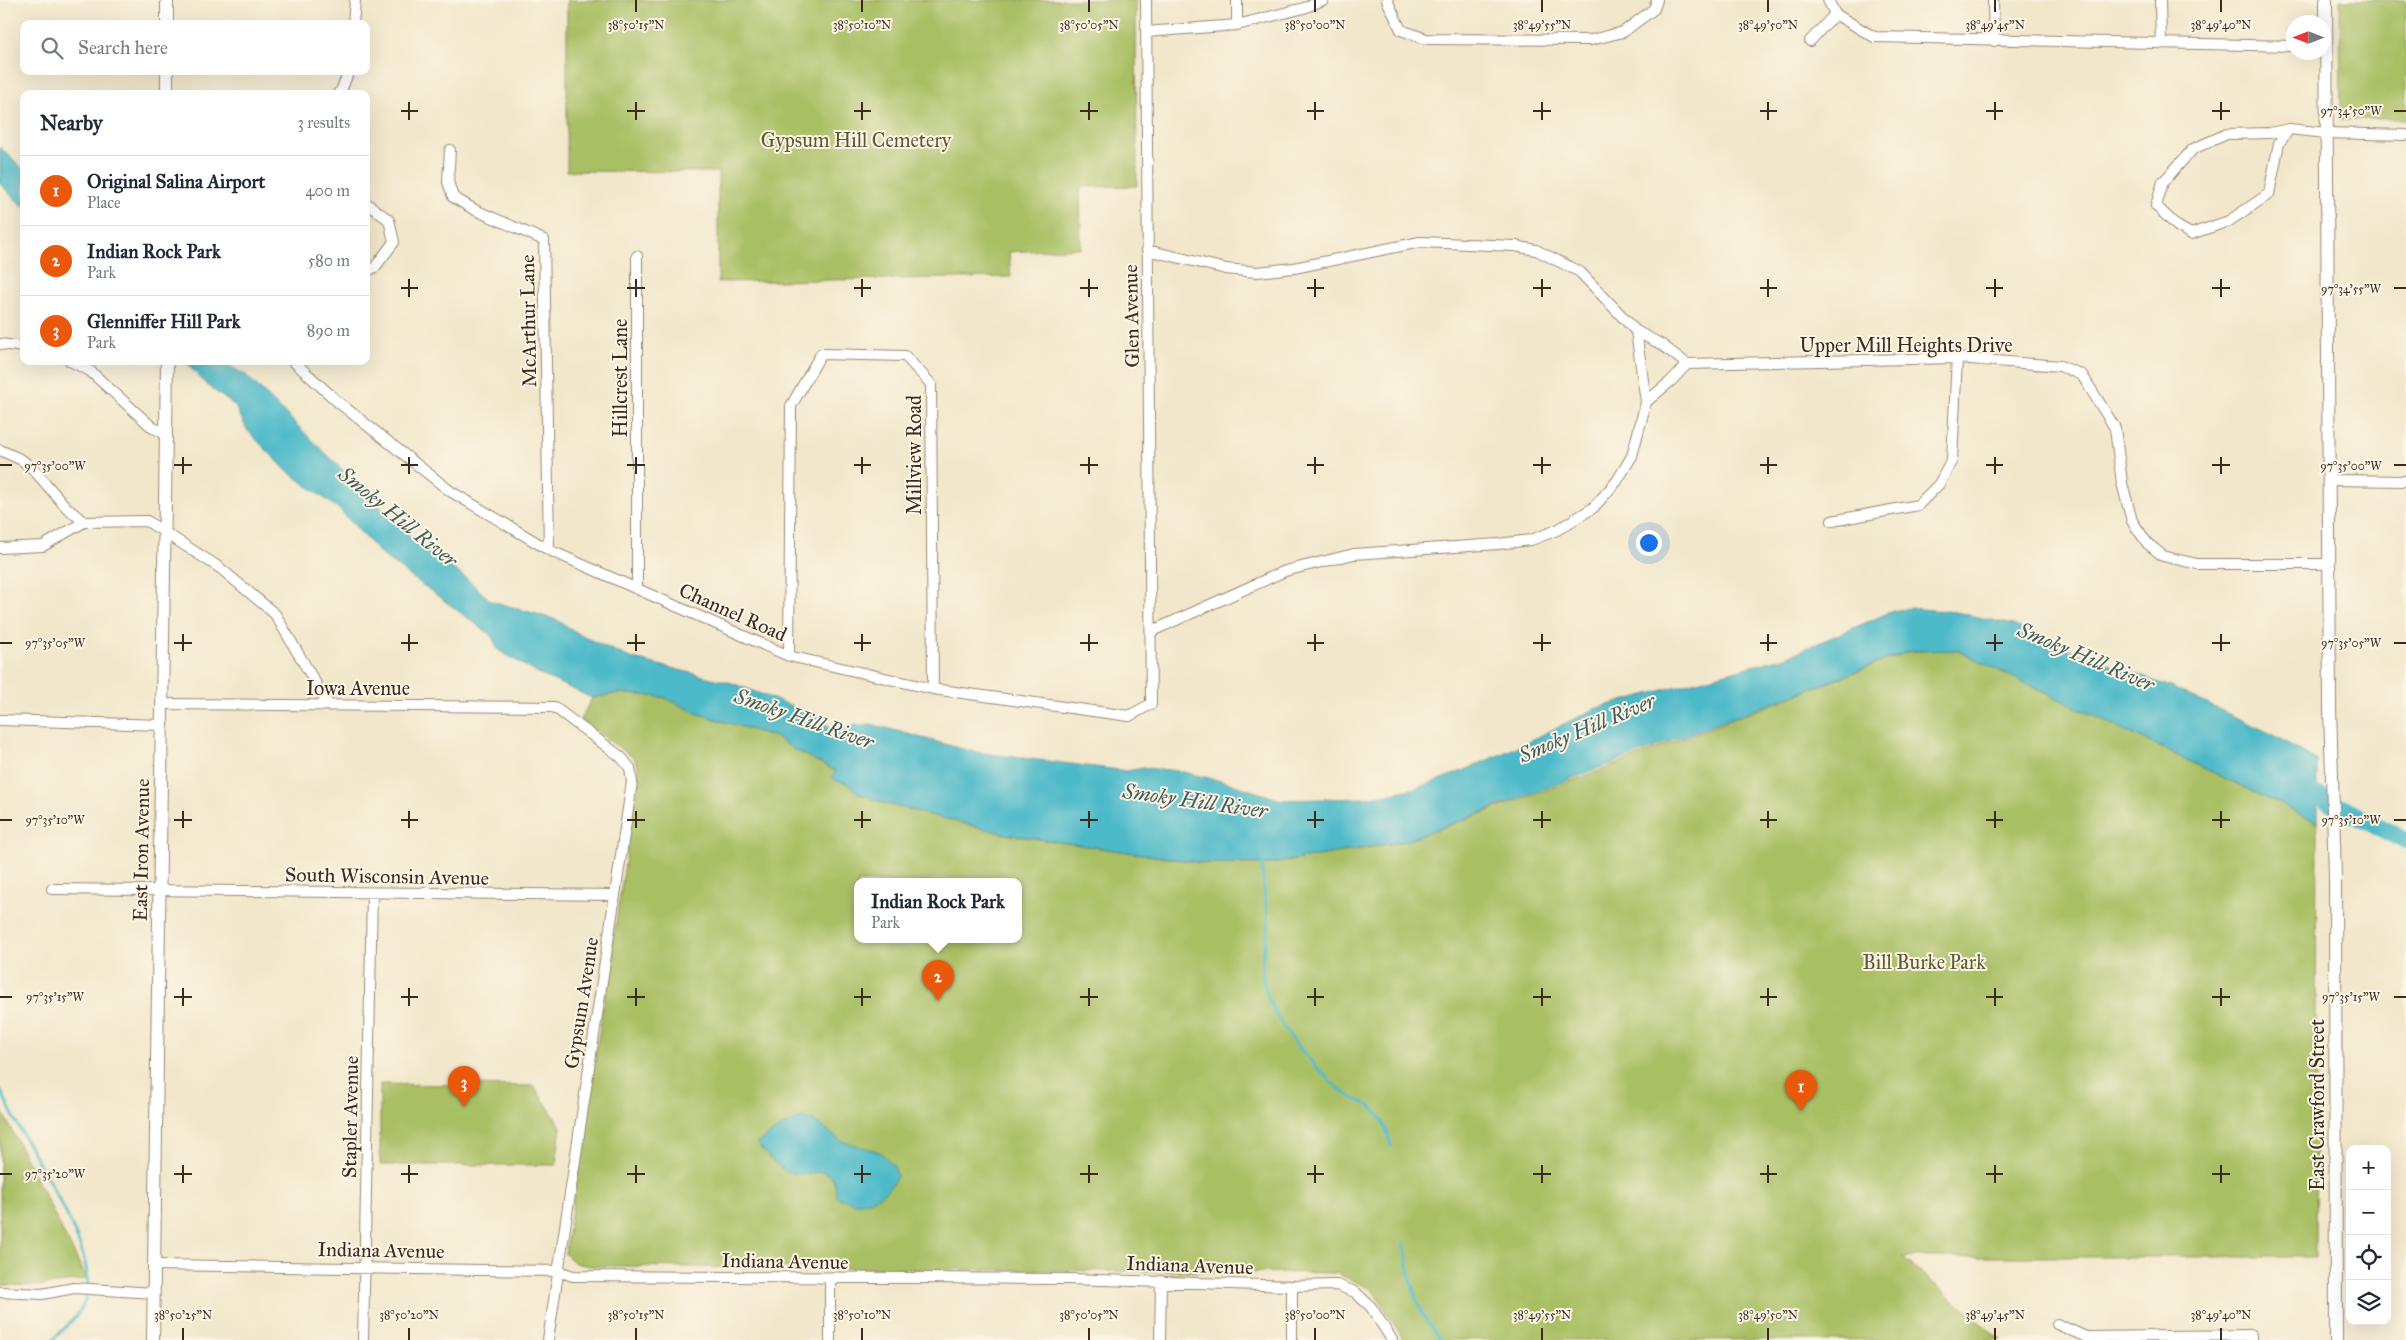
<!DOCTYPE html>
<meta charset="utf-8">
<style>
body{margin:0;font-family:"IM FELL Great Primer",serif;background:#f2f2f3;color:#1f2937}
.controls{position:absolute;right:15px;bottom:15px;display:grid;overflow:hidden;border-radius:10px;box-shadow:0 5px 20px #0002}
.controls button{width:45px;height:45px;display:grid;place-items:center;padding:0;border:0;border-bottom:1px solid #e0e1e3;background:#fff;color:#1f2937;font:25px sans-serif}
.compass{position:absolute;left:2286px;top:15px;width:45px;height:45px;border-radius:50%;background:#fff;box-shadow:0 5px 20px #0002;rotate:270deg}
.you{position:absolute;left:1648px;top:542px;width:18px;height:18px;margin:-12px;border:4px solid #fff;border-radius:50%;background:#1a73e8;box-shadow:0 0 0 8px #1a73e833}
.badge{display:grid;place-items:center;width:32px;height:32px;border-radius:50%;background:#ea580c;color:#fff;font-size:16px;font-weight:700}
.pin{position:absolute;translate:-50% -41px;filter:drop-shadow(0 1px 2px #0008)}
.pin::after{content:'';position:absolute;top:26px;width:18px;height:15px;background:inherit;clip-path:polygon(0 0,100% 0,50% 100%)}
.popup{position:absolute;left:854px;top:878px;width:168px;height:65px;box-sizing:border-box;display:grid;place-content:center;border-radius:10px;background:#fff;filter:drop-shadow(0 1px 4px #0005);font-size:16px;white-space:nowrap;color:#747a83}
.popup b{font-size:19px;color:#1f2937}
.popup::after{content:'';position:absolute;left:50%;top:100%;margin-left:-10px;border:10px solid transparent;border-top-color:#fff}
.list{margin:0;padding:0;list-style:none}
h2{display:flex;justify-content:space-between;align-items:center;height:65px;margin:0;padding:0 20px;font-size:21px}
h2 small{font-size:16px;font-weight:400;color:#747a83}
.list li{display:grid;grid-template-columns:32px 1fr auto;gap:15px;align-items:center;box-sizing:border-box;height:70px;padding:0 20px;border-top:1px solid #e0e1e3}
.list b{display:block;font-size:19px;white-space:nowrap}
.list p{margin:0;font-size:16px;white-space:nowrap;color:#747a83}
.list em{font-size:16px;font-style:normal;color:#747a83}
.icon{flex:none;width:28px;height:28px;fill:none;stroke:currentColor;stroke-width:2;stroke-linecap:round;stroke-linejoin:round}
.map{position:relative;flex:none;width:2406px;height:1340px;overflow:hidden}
.search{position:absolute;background:#fff;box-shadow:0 5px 20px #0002;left:20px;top:20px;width:350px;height:55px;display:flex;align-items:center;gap:12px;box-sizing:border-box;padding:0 18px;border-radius:10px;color:#747a83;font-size:19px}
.panel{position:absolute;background:#fff;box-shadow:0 5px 20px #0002;left:20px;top:90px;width:350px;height:275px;border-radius:10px}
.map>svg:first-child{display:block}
.green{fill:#a9bf64;stroke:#727441;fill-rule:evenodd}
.water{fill:#4ebac9;stroke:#447274}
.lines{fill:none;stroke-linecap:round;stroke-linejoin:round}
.stream{stroke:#4ebac9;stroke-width:3}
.river{stroke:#4ebac9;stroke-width:18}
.minor-casing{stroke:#968874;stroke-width:12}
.tertiary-casing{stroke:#968874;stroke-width:14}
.minor{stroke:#fff;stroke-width:10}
.tertiary{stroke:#fff;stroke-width:12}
.ticks{fill:none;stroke:#3b2a1e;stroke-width:2}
.labels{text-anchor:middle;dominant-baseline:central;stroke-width:4;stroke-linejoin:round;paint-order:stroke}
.park-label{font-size:20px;fill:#5c5733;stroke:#fcf5e5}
.street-label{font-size:20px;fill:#3b2a1e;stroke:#fcf5e5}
.water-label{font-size:21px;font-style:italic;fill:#425c5a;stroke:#fcf5e5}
.ticks-label{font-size:12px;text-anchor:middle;fill:#3b2a1e;stroke:#fcf5e5;stroke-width:4;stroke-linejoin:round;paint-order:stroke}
</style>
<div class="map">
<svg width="2406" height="1340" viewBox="0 0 2406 1340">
<rect width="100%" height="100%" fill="#fcf5e5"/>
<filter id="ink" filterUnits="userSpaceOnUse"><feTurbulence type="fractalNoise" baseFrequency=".02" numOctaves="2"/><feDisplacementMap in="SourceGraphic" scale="10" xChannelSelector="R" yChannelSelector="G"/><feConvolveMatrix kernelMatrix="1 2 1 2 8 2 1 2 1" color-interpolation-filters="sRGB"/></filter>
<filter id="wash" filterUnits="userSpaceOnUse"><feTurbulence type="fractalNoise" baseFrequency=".0096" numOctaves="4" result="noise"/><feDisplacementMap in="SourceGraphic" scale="20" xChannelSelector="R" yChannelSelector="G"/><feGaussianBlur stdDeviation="1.12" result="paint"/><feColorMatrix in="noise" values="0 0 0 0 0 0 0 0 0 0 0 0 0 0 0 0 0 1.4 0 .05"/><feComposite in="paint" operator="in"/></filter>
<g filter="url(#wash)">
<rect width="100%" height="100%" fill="#f2e7cb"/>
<path class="green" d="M567 0H1136L1137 186 1080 187 1081 248 1009 252 1011 277 718 282V172L567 171Z
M2340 0H2406V119H2341Z
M1956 650 2317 822 2315 1257H1902L2001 1340H1404L1372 1289 1336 1273 589 1266 575 1263 565 1254 638 779V767L634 758 580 720 592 698 619 693 663 697 699 714 776 737 795 750 836 771 833 777 837 781 845 782 860 794 887 804 1005 834 1203 863 1270 864 1406 841 1604 769 1910 651ZM858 882H1018V940H858Z
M380 1084 534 1086 561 1127 556 1165H380Z
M0 1107 87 1279 40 1286 0 1285Z"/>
<path class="water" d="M0 147 24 170V208L0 184Z
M185 361H220L246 375 415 541 467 579 491 601 557 620 582 636 630 658 732 683 815 715 828 726 839 730 856 725 871 724 974 752 1127 771 1143 768 1179 771 1222 781 1281 800 1367 798 1417 788 1463 771 1517 747 1597 708 1786 657 1893 611 1909 608 1956 612 2013 625 2082 655 2168 686 2274 735 2317 761V822L1956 650 1910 651 1406 841 1270 864 1203 863 1005 834 887 804 860 794 845 782 837 781 832 777 836 771 795 750 776 737 699 714 663 697 619 693 592 698 537 673 498 650 491 635 382 555 339 509 286 470 248 431 235 406 207 385Z
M801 1118 813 1120 841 1141 880 1152 894 1166 897 1177C888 1192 873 1204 855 1203 849 1202 842 1199 836 1197 836 1156 810 1180 788 1172 776 1167 765 1153 757 1143L783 1126Z"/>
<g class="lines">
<path class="stream" d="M1263 861C1260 882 1268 905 1268 926 1268 939 1262 951 1262 964 1261 1012 1305 1057 1338 1088 1347 1096 1353 1098 1364 1103 1382 1111 1386 1129 1391 1146
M0 1089C9 1108 18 1126 28 1144 48 1180 98 1258 86 1298 81 1316 64 1327 53 1340
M1404 1242C1411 1280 1413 1311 1442 1340"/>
<path class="river" d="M2295 784 2406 841"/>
</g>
</g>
<g filter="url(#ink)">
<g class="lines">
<defs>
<path id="minor" d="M1237 0V25
M1387 0 1401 30 1426 39 1591 40 1623 32 1654 9 1657 0
M1828 0 1835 14 1874 37 2294 46
M1993 0 1994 41
M2160 0 2161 44
M353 24 355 0
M1146 32 1237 25 1304 8 1323 0
M1810 41 1835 14
M337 94 341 91 349 71
M2289 129 2279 143 2269 194 2229 221 2191 234 2177 226 2156 206 2163 182 2193 149 2227 134 2270 133Z
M2289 129 2326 133 2406 135
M450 150 448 182 453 197 475 210 544 240 549 550
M366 203 389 220 394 242 375 267 366 272
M1147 250 1226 269 1257 272 1294 268 1420 242 1515 246 1536 250 1580 272 1636 331 1646 402 1632 456 1617 481 1593 508 1557 530 1531 540 1498 544 1354 554 1285 571 1152 631
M637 256V589
M1636 331 1662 345 1687 364 1671 381 1646 402
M0 344 24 347
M70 361 90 371 153 428 166 433
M293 361 338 402 450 491 549 550 789 656 933 689 1129 716 1151 704 1146 0
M1687 364 1957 358 2060 366 2082 375 2115 428 2122 483 2132 521 2147 543 2163 556 2197 564H2329
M0 450 22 460 33 469 66 507 84 522
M2329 480 2406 481
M1832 521 1918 505 1939 484 1952 460 1957 358
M84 522 147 521 220 568 275 614 329 706
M0 548 43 546 84 522
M789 656 791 406 821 354 905 356 931 384 933 689
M162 704 554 707 621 757 630 768 632 782 548 1340
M0 720 163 725
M52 889 615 895
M154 1265 558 1271 573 1276 1068 1279 1292 1286 1337 1285 1355 1292 1371 1307 1392 1340
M0 1292 42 1294 74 1288 154 1293
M2057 1324 2086 1337 2251 1335V1340
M363 1340 372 894
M830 1340V1279
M1160 1340 1161 1281
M1292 1340V1286"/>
<path id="tertiary" d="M167 0V24
M2326 0 2330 709 2335 876 2336 1340
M167 71V94
M153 1340 167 361"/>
</defs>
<use href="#minor" class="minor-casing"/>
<use href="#tertiary" class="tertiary-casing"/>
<use href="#minor" class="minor"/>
<use href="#tertiary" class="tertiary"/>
</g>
</g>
<path class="ticks" d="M636 0V12M862 0V12M1089 0V12M1315 0V12M1542 0V12M1768 0V12M1995 0V12M2221 0V12M409 102V120M636 102V120M862 102V120M1089 102V120M1315 102V120M1542 102V120M1768 102V120M1995 102V120M2221 102V120M401 111H418M627 111H645M854 111H871M1080 111H1098M1307 111H1324M1533 111H1551M1760 111H1777M1986 111H2003M2212 111H2230M2394 111H2406M409 279V297M636 279V297M862 279V297M1089 279V297M1315 279V297M1542 279V297M1768 279V297M1995 279V297M2221 279V297M401 288H418M627 288H645M854 288H871M1080 288H1098M1307 288H1324M1533 288H1551M1760 288H1777M1986 288H2003M2212 288H2230M2394 288H2406M183 457V474M409 457V474M636 457V474M862 457V474M1089 457V474M1315 457V474M1542 457V474M1768 457V474M1995 457V474M2221 457V474M0 465H12M174 465H192M401 465H418M627 465H645M854 465H871M1080 465H1098M1307 465H1324M1533 465H1551M1760 465H1777M1986 465H2003M2212 465H2230M2394 465H2406M183 634V651M409 634V651M636 634V651M862 634V651M1089 634V651M1315 634V651M1542 634V651M1768 634V651M1995 634V651M2221 634V651M0 643H12M174 643H192M401 643H418M627 643H645M854 643H871M1080 643H1098M1307 643H1324M1533 643H1551M1760 643H1777M1986 643H2003M2212 643H2230M2394 643H2406M183 811V828M409 811V828M636 811V828M862 811V828M1089 811V828M1315 811V828M1542 811V828M1768 811V828M1995 811V828M2221 811V828M0 820H12M174 820H192M401 820H418M627 820H645M854 820H871M1080 820H1098M1307 820H1324M1533 820H1551M1760 820H1777M1986 820H2003M2212 820H2230M2394 820H2406M183 988V1006M409 988V1006M636 988V1006M862 988V1006M1089 988V1006M1315 988V1006M1542 988V1006M1768 988V1006M1995 988V1006M2221 988V1006M0 997H12M174 997H192M401 997H418M627 997H645M854 997H871M1080 997H1098M1307 997H1324M1533 997H1551M1760 997H1777M1986 997H2003M2212 997H2230M2394 997H2406M183 1165V1183M409 1165V1183M636 1165V1183M862 1165V1183M1089 1165V1183M1315 1165V1183M1542 1165V1183M1768 1165V1183M1995 1165V1183M2221 1165V1183M0 1174H12M174 1174H192M401 1174H418M627 1174H645M854 1174H871M1080 1174H1098M1307 1174H1324M1533 1174H1551M1760 1174H1777M1986 1174H2003M2212 1174H2230M183 1328V1340M409 1328V1340M636 1328V1340M862 1328V1340M1089 1328V1340M1315 1328V1340M1542 1328V1340M1768 1328V1340M1995 1328V1340M2221 1328V1340"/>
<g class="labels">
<g class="park-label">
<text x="856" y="140">Gypsum Hill Cemetery</text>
<text x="1924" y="962">Bill Burke Park</text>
</g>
<g class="street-label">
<text transform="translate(1131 316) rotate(-91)">Glen Avenue</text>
<text transform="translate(528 321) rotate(-91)">McArthur Lane</text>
<text x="1906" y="345">Upper Mill Heights Drive</text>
<text transform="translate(620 378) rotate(-90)">Hillcrest Lane</text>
<text transform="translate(914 455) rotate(-90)">Millview Road</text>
<text transform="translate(733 612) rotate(24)">Channel Road</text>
<text x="358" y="688">Iowa Avenue</text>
<text transform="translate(141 850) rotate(-89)">East Iron Avenue</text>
<text transform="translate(387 876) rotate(1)">South Wisconsin Avenue</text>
<text transform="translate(581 1003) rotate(-81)">Gypsum Avenue</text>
<text transform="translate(2317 1105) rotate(-90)">East Crawford Street</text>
<text transform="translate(350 1117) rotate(-89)">Stapler Avenue</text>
<text transform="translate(381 1250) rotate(1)">Indiana Avenue</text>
<text transform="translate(785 1261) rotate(1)">Indiana Avenue</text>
<text transform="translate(1190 1265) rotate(2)">Indiana Avenue</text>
</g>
<g class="water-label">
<text transform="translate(398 517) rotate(39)">Smoky Hill River</text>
<text transform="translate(2086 657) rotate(23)">Smoky Hill River</text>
<text transform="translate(804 719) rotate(19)">Smoky Hill River</text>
<text transform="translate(1587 728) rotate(-23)">Smoky Hill River</text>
<text transform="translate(1195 801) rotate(8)">Smoky Hill River</text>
</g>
</g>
<g class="ticks-label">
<text x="636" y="29">38°50'15"N</text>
<text x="862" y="29">38°50'10"N</text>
<text x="1089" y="29">38°50'05"N</text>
<text x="1315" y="29">38°50'00"N</text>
<text x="1542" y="29">38°49'55"N</text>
<text x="1768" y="29">38°49'50"N</text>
<text x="1995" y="29">38°49'45"N</text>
<text x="2221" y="29">38°49'40"N</text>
<text x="2351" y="115">97°34'50"W</text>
<text x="2351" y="293">97°34'55"W</text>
<text x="2351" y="470">97°35'00"W</text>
<text x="55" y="470">97°35'00"W</text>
<text x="2351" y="647">97°35'05"W</text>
<text x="55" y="647">97°35'05"W</text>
<text x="2351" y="824">97°35'10"W</text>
<text x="55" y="824">97°35'10"W</text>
<text x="2351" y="1001">97°35'15"W</text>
<text x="55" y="1001">97°35'15"W</text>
<text x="55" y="1178">97°35'20"W</text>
<text x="183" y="1319">38°50'25"N</text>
<text x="409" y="1319">38°50'20"N</text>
<text x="636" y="1319">38°50'15"N</text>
<text x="862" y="1319">38°50'10"N</text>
<text x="1089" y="1319">38°50'05"N</text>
<text x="1315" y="1319">38°50'00"N</text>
<text x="1542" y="1319">38°49'55"N</text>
<text x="1768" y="1319">38°49'50"N</text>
<text x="1995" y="1319">38°49'45"N</text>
<text x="2221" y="1319">38°49'40"N</text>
</g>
</svg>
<div class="controls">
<button>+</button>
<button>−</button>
<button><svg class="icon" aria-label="locate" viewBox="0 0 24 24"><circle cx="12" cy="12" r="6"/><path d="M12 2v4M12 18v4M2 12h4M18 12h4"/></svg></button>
<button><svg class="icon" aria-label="layers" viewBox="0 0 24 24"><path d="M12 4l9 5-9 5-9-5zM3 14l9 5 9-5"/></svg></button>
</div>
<svg class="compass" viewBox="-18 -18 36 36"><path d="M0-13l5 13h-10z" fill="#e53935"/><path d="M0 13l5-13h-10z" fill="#747a83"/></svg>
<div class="you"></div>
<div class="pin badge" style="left:1801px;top:1111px">1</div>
<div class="pin badge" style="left:938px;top:1001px">2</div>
<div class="popup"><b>Indian Rock Park</b>Park</div>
<div class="pin badge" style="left:464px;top:1107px">3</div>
<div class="search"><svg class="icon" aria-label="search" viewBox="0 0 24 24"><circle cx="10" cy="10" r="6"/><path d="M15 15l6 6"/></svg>Search here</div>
<section class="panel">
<h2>Nearby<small>3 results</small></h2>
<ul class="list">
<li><span class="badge">1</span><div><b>Original Salina Airport</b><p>Place</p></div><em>400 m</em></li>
<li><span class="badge">2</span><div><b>Indian Rock Park</b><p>Park</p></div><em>580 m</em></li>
<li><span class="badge">3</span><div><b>Glenniffer Hill Park</b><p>Park</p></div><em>890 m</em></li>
</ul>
</section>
</div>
